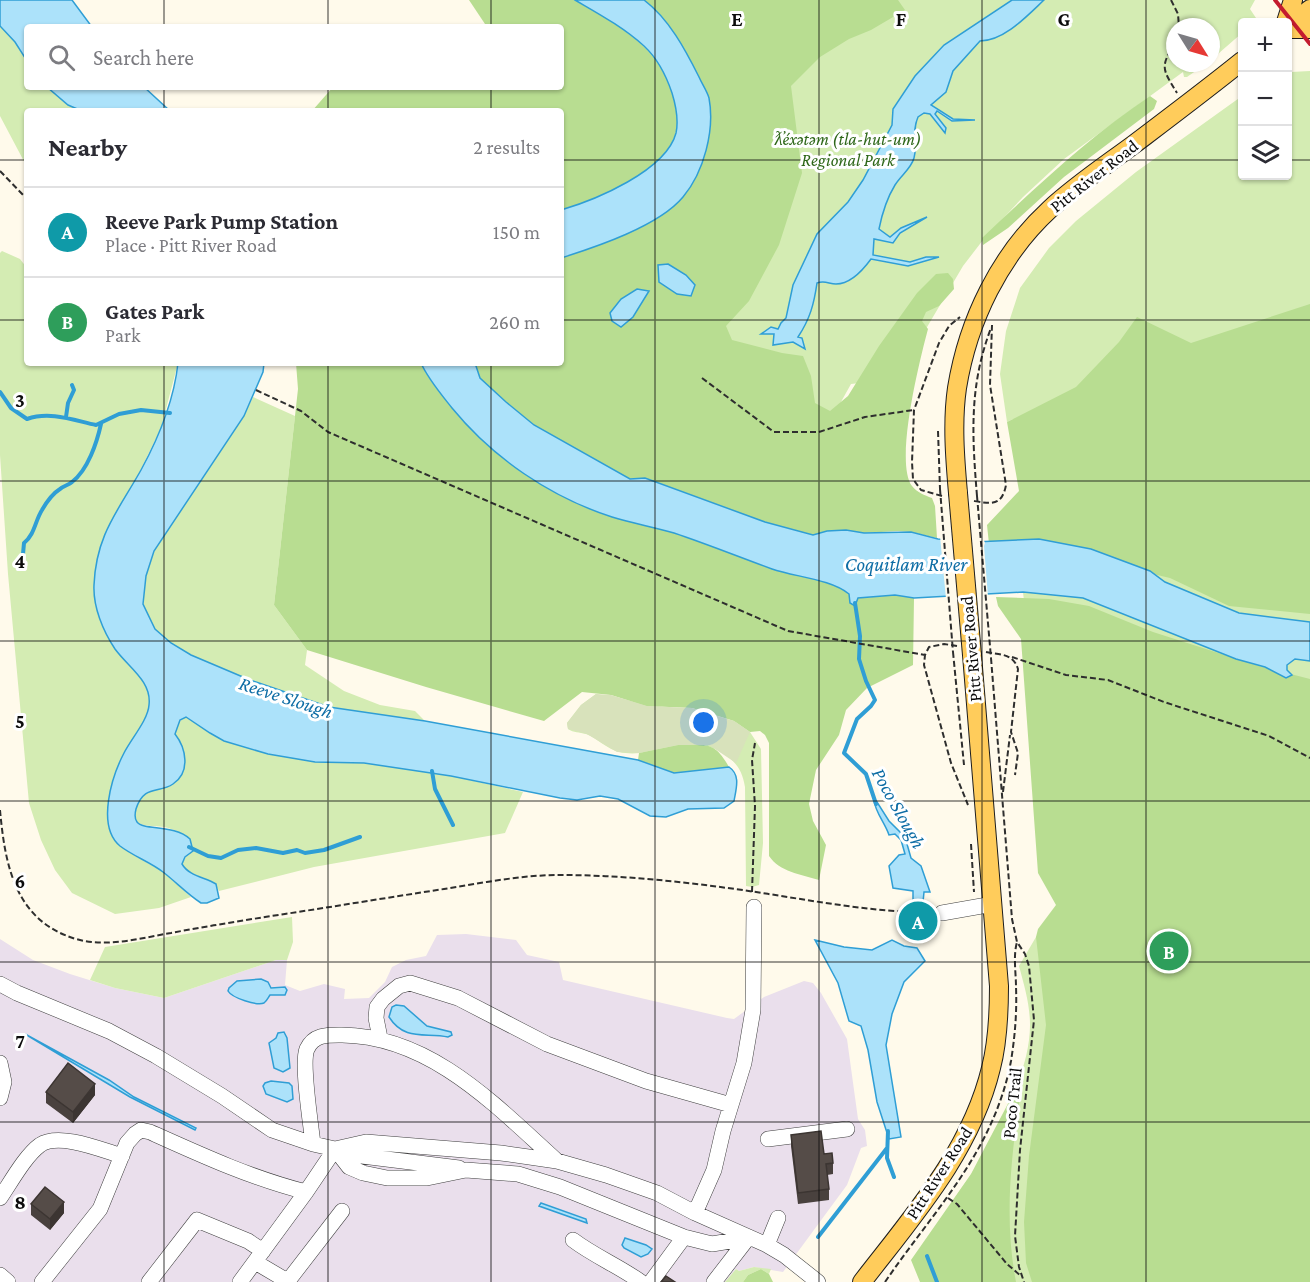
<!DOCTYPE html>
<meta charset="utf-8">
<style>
body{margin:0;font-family:"Crimson Pro",serif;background:#f7f7f7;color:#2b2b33}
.controls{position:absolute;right:18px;top:18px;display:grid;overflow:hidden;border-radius:6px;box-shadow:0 2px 4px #0004}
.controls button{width:54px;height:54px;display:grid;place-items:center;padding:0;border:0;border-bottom:2px solid #e1e1e2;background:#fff;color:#2b2b33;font:30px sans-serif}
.compass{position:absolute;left:1166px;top:18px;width:54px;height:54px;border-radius:50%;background:#fff;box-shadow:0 2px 4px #0004;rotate:127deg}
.you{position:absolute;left:704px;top:723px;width:21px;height:21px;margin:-15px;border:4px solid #fff;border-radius:50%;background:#1a73e8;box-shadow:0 0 0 9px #1a73e833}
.badge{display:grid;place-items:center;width:39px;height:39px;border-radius:50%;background:#c41c2f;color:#fff;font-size:20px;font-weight:700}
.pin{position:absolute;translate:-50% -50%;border:3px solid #fff;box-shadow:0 2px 6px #0006}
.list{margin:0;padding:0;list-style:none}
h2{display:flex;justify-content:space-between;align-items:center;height:78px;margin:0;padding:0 24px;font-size:26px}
h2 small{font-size:20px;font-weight:400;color:#7c7c81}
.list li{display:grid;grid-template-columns:39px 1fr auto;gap:18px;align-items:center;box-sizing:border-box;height:90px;padding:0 24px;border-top:2px solid #e1e1e2}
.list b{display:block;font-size:22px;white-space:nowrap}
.list p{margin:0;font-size:20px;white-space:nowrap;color:#7c7c81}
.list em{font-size:20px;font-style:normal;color:#7c7c81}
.icon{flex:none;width:33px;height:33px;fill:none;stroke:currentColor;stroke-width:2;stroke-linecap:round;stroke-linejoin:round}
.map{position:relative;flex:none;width:1310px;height:1282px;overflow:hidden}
.search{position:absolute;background:#fff;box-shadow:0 2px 4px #0004;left:24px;top:24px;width:540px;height:66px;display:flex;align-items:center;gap:15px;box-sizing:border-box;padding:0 21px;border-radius:6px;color:#7c7c81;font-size:22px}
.panel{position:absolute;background:#fff;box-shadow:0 2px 4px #0004;left:24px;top:108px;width:540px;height:258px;border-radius:6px}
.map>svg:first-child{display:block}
.industrial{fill:#eadfec}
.green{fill:#d4ecb3}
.forest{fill:#b8dd91}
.cemetery{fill:#d8e2bb}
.water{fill:#ace2fa;stroke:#2f9ed5;stroke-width:1.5}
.pier{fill:#fffaeb}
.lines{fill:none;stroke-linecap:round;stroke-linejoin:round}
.stream{stroke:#2f9ed5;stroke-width:4}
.minor-casing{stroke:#3f3f3f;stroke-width:16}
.major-casing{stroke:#1d1d1d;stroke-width:20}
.path{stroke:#2e2e2e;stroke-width:2;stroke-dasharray:6 3;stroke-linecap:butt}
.minor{stroke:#fff;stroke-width:15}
.major{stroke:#ffcc5b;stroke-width:18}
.rail{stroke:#c41c2f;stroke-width:4}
.major-bridge-casing{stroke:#1d1d1d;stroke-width:20;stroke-linecap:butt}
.path-bridge{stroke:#2e2e2e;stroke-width:2;stroke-dasharray:6 3;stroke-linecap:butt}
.major-bridge{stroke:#ffcc5b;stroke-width:18}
.wall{fill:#49413e}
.shaded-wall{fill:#3c3532}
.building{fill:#554c48;stroke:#3c3532;stroke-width:1.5}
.grid{fill:none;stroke:#0c0c0c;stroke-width:1.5;stroke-opacity:0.55}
.labels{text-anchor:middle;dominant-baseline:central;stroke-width:6;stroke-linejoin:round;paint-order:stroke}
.park-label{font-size:18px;font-style:italic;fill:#2e6719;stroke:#fff}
.street-label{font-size:18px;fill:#0c0c0c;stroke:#fff}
.water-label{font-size:20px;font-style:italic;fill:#0e6da5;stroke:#fff}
.grid-label{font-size:20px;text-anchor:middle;font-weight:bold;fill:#0c0c0c;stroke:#fff;stroke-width:6;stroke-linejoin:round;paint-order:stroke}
</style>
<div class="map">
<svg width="1310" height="1282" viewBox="0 0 1310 1282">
<rect width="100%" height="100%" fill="#fffaeb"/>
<path class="industrial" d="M466 934 516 940 527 955 559 962 563 980 727 1018 734 1019 764 997 804 981 813 983 821 993 847 1039 858 1119 865 1130 867 1146 861 1148 847 1185 783 1272 754 1267 739 1271 736 1269 725 1282H0V939L33 960 70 974 115 988 164 998 276 960H287L285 985 300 991 324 984 345 989 344 999 369 998 385 982 392 967 406 960 426 956 437 935Z"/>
<path class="green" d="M570 0H1255L1250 9 1258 21 1242 22V33L1211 60V27H1175V63H1207L1187 77H1184L1183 72 1064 159 1023 197 983 240 963 266 910 356 860 383 851 384 832 418 829 521 896 577 677 471 694 275Z
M0 26 15 42 27 61V87H47L68 105 82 111H27V167L0 116Z
M1288 67 1291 72 1310 71V1282H924C931 1259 937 1234 947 1212 953 1198 964 1186 972 1173 996 1132 1030 1074 1030 1025 1030 1004 1024 985 1019 966L1036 937 1059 907 1016 531 1020 490 1013 419 1007 422 1000 374 1006 331 1020 288 1049 248 1076 221 1136 172 1242 96V176H1288Z
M2 251 20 259 27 268V363H178L161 428 141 469 94 588 100 617 105 632 124 660 143 680 149 696V707L146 716 117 774 110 791 135 856 162 871 191 897 159 908 115 914 72 893 55 870 41 840 29 803 8 574 0 455V253Z
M253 397 295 416 274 605 307 650 305 665 344 691 380 705 415 711 425 721 329 707 250 680 191 655 171 643 155 629 143 604 146 576 154 551 244 416Z
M596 694 734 721 750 732 761 749 763 843 759 885 752 887 746 886 745 787C742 770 737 763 723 753 688 730 655 760 619 752 607 749 597 738 586 734 579 732 574 733 568 729L567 723 581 705Z
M186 717 210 733 315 762 364 763 451 776 523 792 505 833 314 867 219 891C211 874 190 879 182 864L186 857 190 854V839C183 833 173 829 164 827 150 825 126 829 137 804 144 790 159 788 173 785L180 741 175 734C176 726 178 721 186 717Z
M292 917 293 942 287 960H276L164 998 115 988 90 980 105 947Z
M754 1267 771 1269 769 1274 761 1269 748 1275 743 1282H725L736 1269 739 1271Z"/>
<path class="forest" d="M469 0C493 0 517 0 542 0 552 0 563 0 573 0 586 2 621 27 631 36 652 52 664 69 672 94 677 107 679 120 675 134 664 172 596 200 561 210V111H312L333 87H561V27H480L485 24Z
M644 0H898L905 10 871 30 849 39 820 57 791 86 802 173 779 245 749 301 726 326 732 340 782 353 803 356 811 376 815 403 830 411 848 396 879 346 917 293 936 274 948 273 953 279 954 289 939 306 926 312 922 321 928 329C920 359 894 462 912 486 918 493 924 495 932 498L935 506 937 538 911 532 898 531 864 533 838 531 813 535 765 522 645 478 630 479 534 425 506 402 480 378 475 363H561V258C596 247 659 226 683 197 704 172 715 130 709 98 707 91 702 84 699 77 685 49 670 20 644 0Z
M1150 96 1157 101 1154 109 1064 177 1008 228 983 245 982 238C1036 187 1089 137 1150 96Z
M1310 304V614L1229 606 1170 578 1119 566 989 544 987 525 1019 491 1007 422 1076 387 1119 342 1137 317 1191 343Z
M296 363H421C428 379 441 394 452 408 493 458 547 493 608 515 629 523 652 526 674 533 707 544 739 557 772 569 796 577 831 579 849 594L850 599 895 595 914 598 913 665 867 688 846 710 839 735 816 770 809 804 813 821 826 845 819 880C800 874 780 872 769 856V743L765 735 760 731 750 732 734 721 692 708 646 706 611 695 582 692 544 721 426 687 307 650 274 605 298 389Z
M996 597 1049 599 1089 606 1153 632 1259 666 1310 679V1282H1032L1026 1263 1024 1222 1029 1156 1046 1025 1036 937 1038 929 1056 905 1038 873 1021 639 998 606Z
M678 745C706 745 714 740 729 767L674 773 638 760 639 753Z
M1012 1096 1020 1097C1011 1158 1004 1221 1016 1282H920L911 1260 971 1174Z
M761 1269 769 1274 773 1282H743L748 1275Z"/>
<path class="cemetery" d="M596 694 611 695 647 706 692 708 734 721 750 732 736 763 709 745H678L639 753 617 752 587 734 568 729 567 723 581 705Z"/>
<path class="water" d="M0 0H72L92 27H27V61L15 42 0 26Z
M575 0H644C669 19 685 49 699 77 702 84 707 91 709 98 715 130 704 172 683 197 659 226 596 247 561 258V210C595 200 666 171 676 133 679 119 676 106 672 93 666 75 658 59 644 46 623 27 599 14 575 0Z
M1012 0H1044C1027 16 1004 41 980 41L953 71 946 92 931 105 953 119 975 120 952 121 937 111 935 114 946 128 945 133 930 114 924 113 918 117C911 133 918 145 914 158 911 169 901 175 895 185 887 198 882 214 879 229L890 237 901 228 927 217 900 233 893 243 874 239 873 255 910 262 926 257H939L908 266 871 259C863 270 851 284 836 284 829 284 825 280 817 283 814 304 810 319 798 337L802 338 805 349 793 342 773 345 774 334H761L771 327 778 329 781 323 786 318 793 285 817 234 848 202 863 180 892 125 893 109 915 76 944 45Z
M47 87H144L170 111H82L68 105Z
M668 264 686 275 695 285 691 296 677 294 659 282 658 265Z
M637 289 649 291 633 317 621 327 612 321 610 313 621 299Z
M178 363H264L263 372 244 416 154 551 146 576 143 604 155 629 171 643 191 655 250 680 329 707 425 721 638 760 674 773 729 767C741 775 736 789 734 801L724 808 688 809 666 817 650 816 618 799 600 796 577 800 560 798 451 776 364 763 315 762 268 754 224 741 210 733 186 717 180 720 175 734C186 748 191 772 173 784 159 794 144 784 136 809 135 813 134 818 137 822 144 831 174 824 190 839L193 851 185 857 182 864C189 876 204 877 216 884L219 898 207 903H201C187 894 176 882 163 872 150 862 133 856 120 846 96 826 112 776 124 753 131 739 148 720 149 705 152 681 128 667 115 649 103 631 93 607 94 585 96 535 118 511 141 470 159 437 174 400 178 363Z
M421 363H475L480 378 506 402 534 425 630 479 645 478 765 522 813 535 827 531 846 530 864 533 911 532 938 539 974 542 1039 539 1091 549 1150 571 1165 582 1239 613 1310 622V661L1295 659 1287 665V670L1292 675 1286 678 1265 667 1236 659 1083 598 1023 592 914 598 895 595 858 598 855 606 850 603 849 594C831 579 795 577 772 569 739 557 707 544 674 533 653 527 632 523 612 517 550 497 493 458 452 408 441 394 428 379 421 363Z
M874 800 877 802 889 821 905 837 911 858 921 866 930 892H924L923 902 913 901V891L893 888 889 866 899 855 905 854 901 840 895 834 889 835C885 823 875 812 874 800Z
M815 940 844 947 872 950 892 940 904 946 917 948 925 961 904 982 892 1014 886 1045 901 1137 889 1139 877 1102 868 1050 861 1026 849 1021 838 983Z
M261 979 268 982 271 988 285 987 287 990 285 995H270C268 998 267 1001 264 1003 257 1006 232 998 228 991L229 988 237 981Z
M396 1005 404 1006 427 1026 451 1032 452 1035 448 1037C426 1032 405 1042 389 1017L392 1007Z
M284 1032 287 1038 290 1068 283 1072 274 1068 269 1043 276 1038 278 1033Z
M25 1034 109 1080 134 1097 196 1128 195 1130 130 1097Z
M271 1081 289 1083 292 1086 293 1099 287 1102 266 1094 263 1086 265 1083Z
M541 1203 586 1219 587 1223 539 1206Z
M625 1238 646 1245 652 1249 648 1254 641 1257 624 1248 622 1245Z"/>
<path class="pier" d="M940 536 983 538 985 543 984 546 988 597 946 599Z"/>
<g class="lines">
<path class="stream" d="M0 392 11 408 27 419C50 411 73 420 96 425L119 414 141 410 170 413
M66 417 68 403 74 390 72 385
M23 554 24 543C35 534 35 521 42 510 46 503 52 494 60 489 63 486 69 485 72 482 88 470 97 442 101 424
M855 603 860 636 859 659 866 681 875 700 871 706 857 719 844 753 866 774 876 804
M432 771 435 789 453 825
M189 847 208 856 221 858 238 850 256 848 283 853 297 850 305 853 324 850 360 837
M888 1131 887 1158 894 1177
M818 1237 887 1148
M927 1256 937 1282"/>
<defs>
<path id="minor" d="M942 913 993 904
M0 984 17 993 109 1031 156 1056 222 1096 272 1130 313 1144 335 1149 366 1142 501 1153 557 1161 606 1175 657 1193 695 1213 767 1245 784 1255 818 1282
M380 1038 376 1018 377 1007 383 999 399 986 410 983 458 998 547 1044 646 1081 731 1105
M0 1063 4 1082 0 1098
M768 1139 847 1129
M313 1144C311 1125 301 1063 307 1049 314 1034 328 1035 342 1035 431 1036 496 1106 557 1161
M335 1149 349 1167 363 1173 387 1178H427L466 1170 518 1174 560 1187 684 1237 712 1244 748 1238
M338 1150 354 1155 459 1168
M0 1198C11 1182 25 1156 40 1145 59 1132 102 1150 122 1156
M695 1213 714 1170 723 1131 744 1063 753 1010 754 907
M573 1240C594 1256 619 1266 641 1282
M767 1245 778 1218
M255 1262 289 1282
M0 1275 8 1282
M288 1281 342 1211
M42 1282 100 1209 127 1143 135 1134 141 1130 150 1132C201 1155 251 1178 306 1192
M149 1282 197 1220 248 1241 263 1251
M240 1282 306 1192 335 1149
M651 1282 684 1237
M714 1282 748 1238"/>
<path id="major" d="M1286 22 1293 0
M1288 26 1310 9
M1288 29H1310
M958 493C955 459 952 422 957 388 968 320 1000 255 1050 209 1076 185 1106 165 1133 145 1170 117 1206 90 1242 61
M862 1282C913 1216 971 1151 991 1068 998 1041 999 1014 999 986L972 655"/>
</defs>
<use href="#minor" class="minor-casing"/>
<use href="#major" class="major-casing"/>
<path class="path" d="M1171 0 1178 14 1179 27
M1175 42C1160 68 1162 68 1177 93
M0 171 27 199
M702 378 774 432H819L865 417 914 410
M256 390 301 411 328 432 788 631 925 655
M938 431 940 489
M942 496 921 490 913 479 912 462 914 410 939 343 949 326 960 317
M977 496C972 435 969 386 991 328
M974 501C992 504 1002 506 1006 485L990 385 992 325
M957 646 944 644 929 647 925 655 924 665 951 763 968 805
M953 652 964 765
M986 652C1000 655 1013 653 1018 669L1011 732 1018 753 1015 775
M1012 657 1066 675 1108 680 1164 702 1269 736 1310 758
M991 658 1012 919 1017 942 1025 954 1029 966 1034 1020 1020 1150 1015 1236 1019 1267 1024 1282
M1003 792 1010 735
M0 810C5 865 15 921 76 939 108 948 140 938 171 933 202 927 234 922 265 917 325 908 385 898 444 889 482 883 521 875 559 875 618 875 677 881 735 889 793 897 850 909 910 912
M971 844 974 892
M752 892 755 806 752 760 755 743
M948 1198 957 1204 1007 1264 1021 1276
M885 1282C935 1209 994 1151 1011 1061 1015 1036 1017 1012 1016 987 1016 973 1013 956 1017 942"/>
<use href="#minor" class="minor"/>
<use href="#major" class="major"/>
<path class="rail" d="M1275 0 1310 44"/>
<defs>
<path id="major-bridge" d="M958 493 972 655"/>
</defs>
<use href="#major-bridge" class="major-bridge-casing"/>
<path class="path-bridge" d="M940 489 953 652
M977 496 991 658"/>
<use href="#major-bridge" class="major-bridge"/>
</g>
<path class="wall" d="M909 904 927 905 926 927 909 926Z
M46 1092 95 1095 73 1123 46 1103Z
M791 1135 824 1154 833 1163V1174L827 1175 829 1189V1200L798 1204 791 1146Z
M31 1204 64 1213 50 1230 31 1215Z"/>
<path class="shaded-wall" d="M95 1084V1095L73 1123V1112Z
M64 1202V1213L50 1230V1219Z"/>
<path class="building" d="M909 904 927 905 926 916 909 915Z
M68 1063 95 1084 73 1112 46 1092Z
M821 1131 824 1154 832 1153 833 1163 826 1164 829 1189 798 1193 791 1135Z
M45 1187 64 1202 50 1219 31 1204Z
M666 1276 675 1282H661Z"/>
<path class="grid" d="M164 0V27M328 0V27M491 0V27M655 0V1282M819 0V1282M982 0V1282M1146 0V1282M164 87V111M328 87V111M491 87V111M0 160H27M561 160H1242M1288 160H1310M0 320H27M561 320H1310M164 363V1282M328 363V1282M491 363V1282M0 481H1310M0 641H1310M0 801H1310M0 962H1310M0 1122H1310"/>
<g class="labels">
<g class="park-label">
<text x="848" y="139">ƛ̓éxətəm (tla-hut-um)<tspan x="848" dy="21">Regional Park</tspan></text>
</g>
<g class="street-label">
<text transform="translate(1094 176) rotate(-38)">Pitt River Road</text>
<text transform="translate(971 649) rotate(-95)">Pitt River Road</text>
<text transform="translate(1012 1103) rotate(-84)">Poco Trail</text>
<text transform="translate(939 1173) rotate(-57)">Pitt River Road</text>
</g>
<g class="water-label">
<text x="906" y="564">Coquitlam River</text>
<text transform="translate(286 697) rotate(18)">Reeve Slough</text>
<text transform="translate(899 808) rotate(61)">Poco Slough</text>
</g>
</g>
<g class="grid-label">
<text x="737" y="26">E</text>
<text x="901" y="26">F</text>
<text x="1064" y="26">G</text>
<text x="20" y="407">3</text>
<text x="20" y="568">4</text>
<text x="20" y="728">5</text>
<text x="20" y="888">6</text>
<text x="20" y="1048">7</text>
<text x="20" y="1209">8</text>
</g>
</svg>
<div class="controls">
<button>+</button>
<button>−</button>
<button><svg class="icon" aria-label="layers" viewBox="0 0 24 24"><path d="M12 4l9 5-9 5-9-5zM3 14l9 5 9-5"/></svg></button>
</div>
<svg class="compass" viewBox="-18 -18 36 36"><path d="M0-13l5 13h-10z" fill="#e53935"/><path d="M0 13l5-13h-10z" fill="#7c7c81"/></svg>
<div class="you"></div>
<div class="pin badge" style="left:918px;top:921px;background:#0f9aa8">A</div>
<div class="pin badge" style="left:1169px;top:951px;background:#2e9e5b">B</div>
<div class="search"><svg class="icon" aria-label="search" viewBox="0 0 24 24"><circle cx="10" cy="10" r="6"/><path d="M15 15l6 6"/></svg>Search here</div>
<section class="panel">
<h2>Nearby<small>2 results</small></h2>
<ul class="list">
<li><span class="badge" style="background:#0f9aa8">A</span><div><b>Reeve Park Pump Station</b><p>Place · Pitt River Road</p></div><em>150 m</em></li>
<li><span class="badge" style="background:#2e9e5b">B</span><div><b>Gates Park</b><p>Park</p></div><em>260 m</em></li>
</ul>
</section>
</div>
